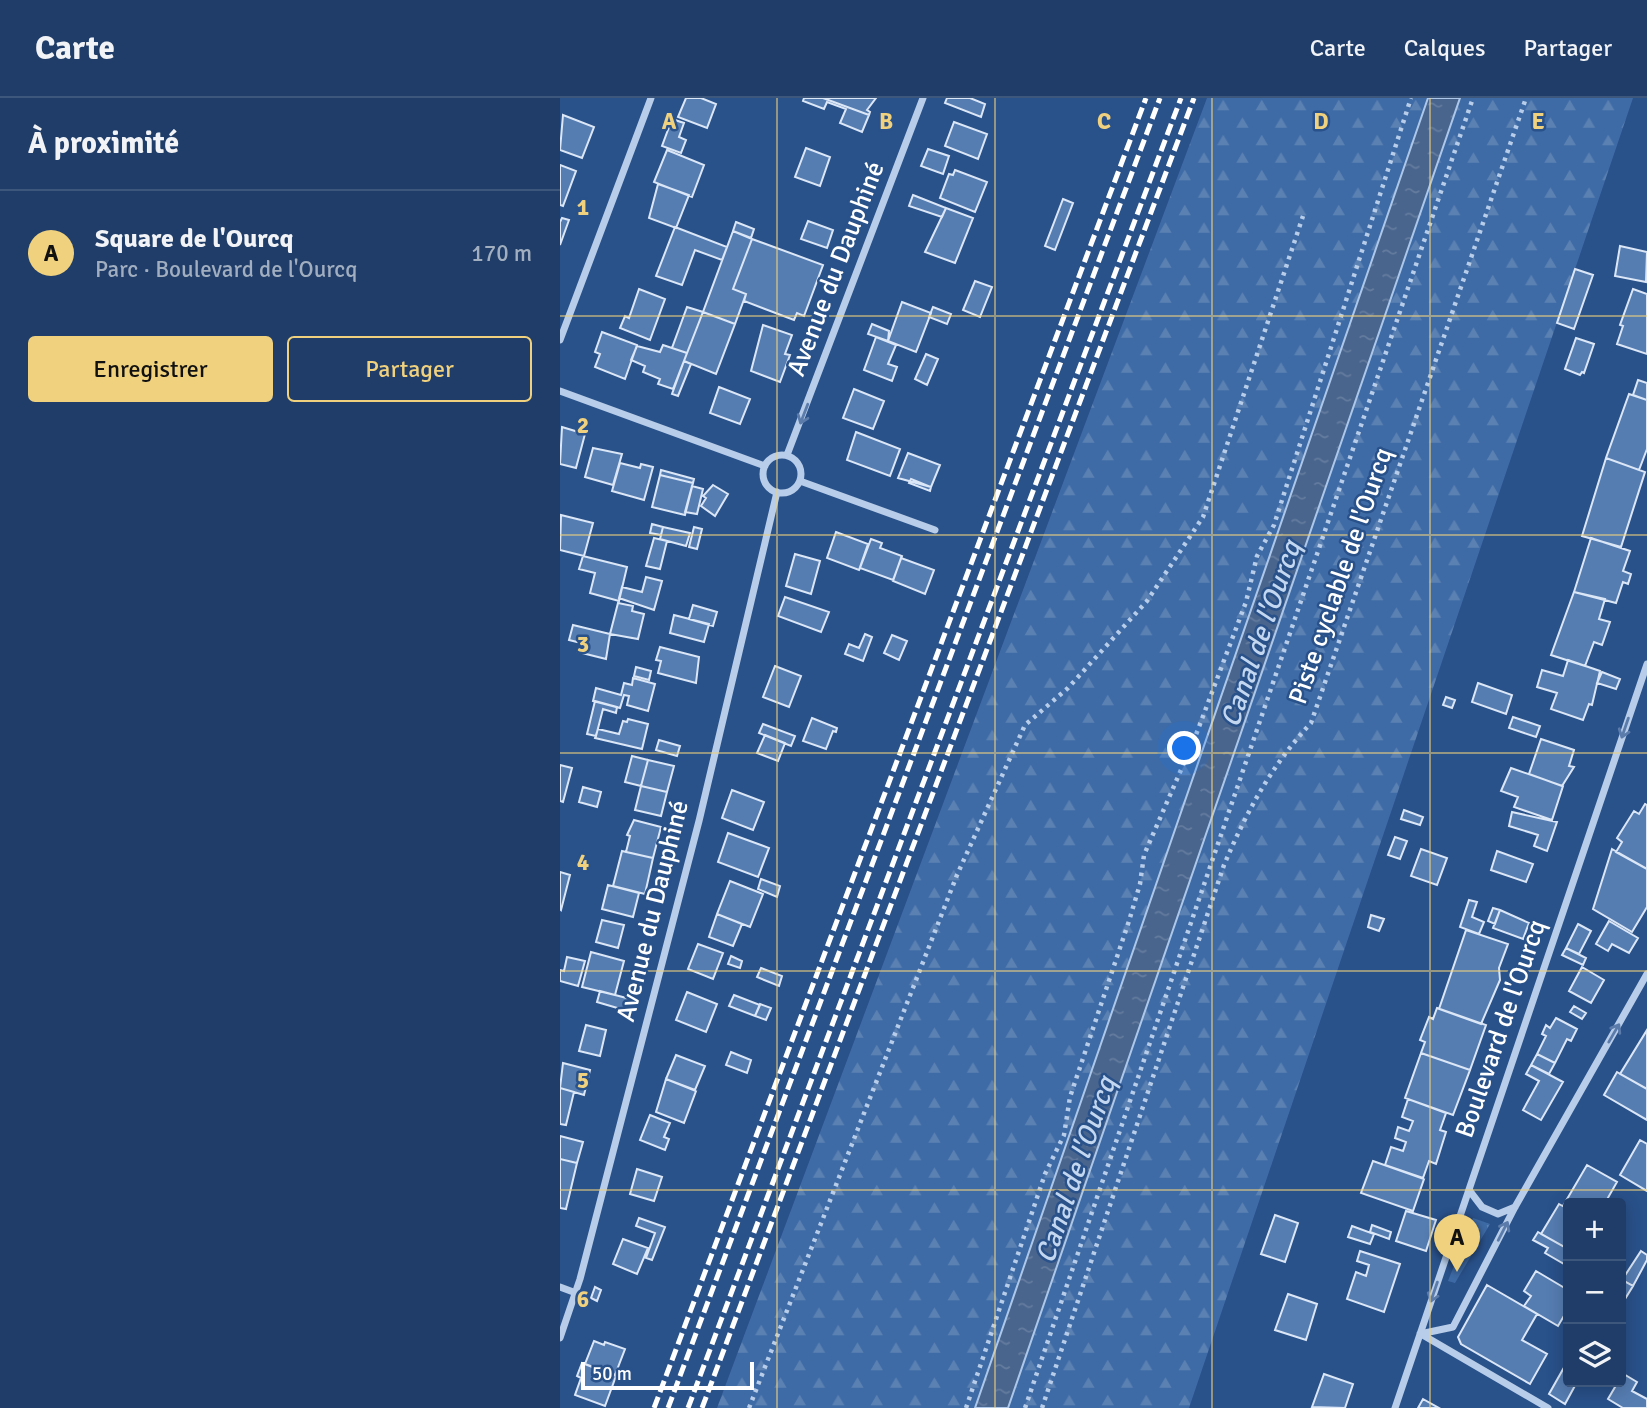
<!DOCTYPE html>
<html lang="fr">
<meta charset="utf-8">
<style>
body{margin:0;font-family:Signika,sans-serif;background:#2c4871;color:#f1f3f6}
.controls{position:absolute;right:21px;bottom:21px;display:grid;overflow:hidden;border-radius:7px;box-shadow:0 4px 18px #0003}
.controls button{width:63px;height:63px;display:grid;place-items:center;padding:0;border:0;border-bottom:2px solid #3c567c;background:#1f3d68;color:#f1f3f6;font:35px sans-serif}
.scale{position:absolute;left:21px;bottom:18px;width:173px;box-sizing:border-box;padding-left:7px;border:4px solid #fff;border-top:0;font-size:19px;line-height:24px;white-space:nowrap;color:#fff;-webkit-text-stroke:5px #29518a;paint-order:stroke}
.you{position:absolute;left:625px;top:651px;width:24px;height:24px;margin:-18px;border:5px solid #fff;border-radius:50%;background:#1a73e8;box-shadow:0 0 0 10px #1a73e833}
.badge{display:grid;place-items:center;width:46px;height:46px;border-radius:50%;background:#f0d17e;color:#111;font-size:23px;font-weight:700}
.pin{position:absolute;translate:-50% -58px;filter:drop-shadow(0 2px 4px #0008)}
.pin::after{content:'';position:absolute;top:37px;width:24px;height:21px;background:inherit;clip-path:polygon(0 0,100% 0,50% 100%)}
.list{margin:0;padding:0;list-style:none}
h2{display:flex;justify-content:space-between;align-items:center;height:91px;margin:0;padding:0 28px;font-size:30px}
h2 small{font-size:23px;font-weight:400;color:#a1aec0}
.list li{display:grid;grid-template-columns:46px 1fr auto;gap:21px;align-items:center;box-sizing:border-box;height:126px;padding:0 28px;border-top:2px solid #3c567c}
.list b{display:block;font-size:26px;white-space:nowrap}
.list p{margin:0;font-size:23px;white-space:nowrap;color:#a1aec0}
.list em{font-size:23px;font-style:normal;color:#a1aec0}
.actions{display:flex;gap:14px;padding:21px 28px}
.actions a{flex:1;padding:16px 0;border:2px solid #f0d17e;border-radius:7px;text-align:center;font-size:24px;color:#f0d17e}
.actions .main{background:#f0d17e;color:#111}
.icon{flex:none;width:38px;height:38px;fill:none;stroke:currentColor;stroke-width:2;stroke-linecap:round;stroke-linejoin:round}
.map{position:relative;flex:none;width:1087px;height:1310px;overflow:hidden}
header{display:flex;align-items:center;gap:42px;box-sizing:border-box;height:98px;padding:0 35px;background:#1f3d68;border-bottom:2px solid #3c567c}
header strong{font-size:33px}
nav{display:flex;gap:38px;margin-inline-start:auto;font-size:24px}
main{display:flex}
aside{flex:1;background:#1f3d68}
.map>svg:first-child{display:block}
.forest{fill:url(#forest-firs)}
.park{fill:url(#park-tufts)}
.water{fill:url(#water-ripples);stroke:#acc7e9;stroke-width:2}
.building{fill:#567db2;stroke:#dbe7f7;stroke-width:2}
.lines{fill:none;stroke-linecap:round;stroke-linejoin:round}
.path{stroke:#b7cde9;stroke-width:4.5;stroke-dasharray:3.5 5;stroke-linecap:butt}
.minor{stroke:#b7cde9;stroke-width:7}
.rail{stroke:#fff;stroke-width:5;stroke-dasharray:12 5;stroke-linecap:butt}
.oneway{stroke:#5b7cab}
.grid{fill:none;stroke:#f0d17e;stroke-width:2;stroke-opacity:0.55}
.labels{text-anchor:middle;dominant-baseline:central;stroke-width:5;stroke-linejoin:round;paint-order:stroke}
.street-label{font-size:26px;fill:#fff;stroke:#29518a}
.water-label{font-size:28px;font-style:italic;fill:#c3d7f0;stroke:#29518a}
.grid-label{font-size:23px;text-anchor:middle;font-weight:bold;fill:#f0d17e;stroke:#29518a;stroke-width:5;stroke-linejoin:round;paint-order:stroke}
</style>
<header>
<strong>Carte</strong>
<nav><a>Carte</a><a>Calques</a><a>Partager</a></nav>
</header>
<main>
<aside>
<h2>À proximité<small></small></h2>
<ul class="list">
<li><span class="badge">A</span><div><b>Square de l'Ourcq</b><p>Parc · Boulevard de l'Ourcq</p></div><em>170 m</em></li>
</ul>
<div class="actions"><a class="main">Enregistrer</a><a>Partager</a></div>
</aside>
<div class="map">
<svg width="1087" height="1310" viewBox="0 0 1087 1310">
<defs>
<pattern id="forest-firs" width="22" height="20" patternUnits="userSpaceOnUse" patternTransform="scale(1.75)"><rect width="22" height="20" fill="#3e6ba6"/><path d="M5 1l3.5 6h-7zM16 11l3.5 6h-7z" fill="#5b81b3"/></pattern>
<pattern id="park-tufts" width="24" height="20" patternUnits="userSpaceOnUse" patternTransform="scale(1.75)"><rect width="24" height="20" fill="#3e6ba6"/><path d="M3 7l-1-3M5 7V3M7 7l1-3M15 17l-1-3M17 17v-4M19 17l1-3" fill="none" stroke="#5b81b3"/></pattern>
<pattern id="water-ripples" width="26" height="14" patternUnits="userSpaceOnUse" patternTransform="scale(1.75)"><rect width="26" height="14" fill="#49658d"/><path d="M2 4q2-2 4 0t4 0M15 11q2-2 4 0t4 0" fill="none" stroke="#647c9e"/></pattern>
</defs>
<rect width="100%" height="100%" fill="#29518a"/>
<path class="forest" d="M647 0H868L415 1310H157Z
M900 0H1073L629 1310H448Z"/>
<path class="park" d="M913 1120 930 1126 895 1185 888 1183Z"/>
<path class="water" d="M868 0H900L448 1310H415Z"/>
<path class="building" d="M126 0H141L156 6 147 30 118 19Z
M244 0H263L309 17 302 34 280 25 286 11 267 4 264 11 243 3Z
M263 0H316L307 12 310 14 309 17Z
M387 0H410L425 6 421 19 385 5Z
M3 17 34 29 22 60 0 52Z
M112 21 124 25 119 39 126 42 121 55 102 48Z
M394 24 427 36 418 61 385 48Z
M246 50 270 59 260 88 235 79Z
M368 51 389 58 383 76 361 68Z
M107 52 144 67 132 99 94 84Z
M0 67 16 73 3 108 0 107Z
M395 72 427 84 415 114 380 100 389 76 393 77Z
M98 86 129 97 116 130 89 120Z
M353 97 386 110 382 119 349 108Z
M503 101 513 105 495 152 485 148Z
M386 110 413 120 395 165 365 154Z
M2 120 9 122 0 147V124Z
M248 123 273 132 267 150 241 141Z
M176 124 194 131 191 140 173 133Z
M115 129 167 149 162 162 135 152 122 187 96 178Z
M173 133 192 141 173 191 186 196 175 226 143 214Z
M192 141 263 167 244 218 237 215 234 222 184 203 186 196 173 191Z
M1060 148 1087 154 1086 184 1055 178Z
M1015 171 1033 177 1014 231 997 225Z
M415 183 432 189 420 219 403 212Z
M79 191 105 201 90 242 60 230 65 218 69 220Z
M1073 191 1087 196V256L1057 246 1063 228 1060 227Z
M342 204 371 215 356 254 328 243Z
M127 209 143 214 127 255 112 250Z
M373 209 391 216 387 226 369 219Z
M143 214 175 226 156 276 124 263Z
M312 226 329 233 328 243 308 236Z
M203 227 232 237 225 256 230 257 220 284 191 273Z
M42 234 77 247 65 281 35 269 40 256 35 254Z
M316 239 336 247 328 266 337 269 332 283 304 272Z
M1016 240 1034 246 1024 275 1022 274 1020 277 1005 271Z
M103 247 127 255 113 291 98 286 100 281 83 274 85 268 71 262 77 248 100 254Z
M366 256 378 261 367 287 355 281Z
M124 263 131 266 118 298 112 296Z
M1078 282 1087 285V302L1073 297Z
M159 289 190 301 180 326 150 315Z
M294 291 324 303 313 331 283 320Z
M1069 296 1087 302V351L1079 372 1046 360Z
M2 329 25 336 16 370 0 366Z
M296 334 340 351 330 378 287 362Z
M33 350 62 356 53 387 25 379Z
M348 355 380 367 371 389 338 380Z
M1046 360 1085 374 1061 449 1022 438Z
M60 365 80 370 81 366 93 369 84 402 52 393Z
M101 372 134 381 133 385 100 377Z
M100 377 133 385 125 417 92 409Z
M351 381 371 389 370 393 349 385Z
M153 387 168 396 155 418 141 408 146 400 143 398Z
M132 388 143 391 137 416 125 414Z
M1 417 33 425 24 458 0 452Z
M92 426 103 429 101 437 90 435Z
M103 429 130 435 126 448 100 441Z
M134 429 142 431 137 451 129 449Z
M276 434 308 446 299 472 267 460Z
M94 440 107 443 100 471 86 468Z
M1031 440 1070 453 1063 473 1071 476 1068 486 1063 484 1056 505 1014 494Z
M311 441 322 445 320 450 342 458 333 482 300 470Z
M235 456 260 463 251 496 226 488Z
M23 458 67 469 59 503 30 495 35 475 19 471Z
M341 460 374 472 365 496 333 483Z
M86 479 102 483 94 512 59 500 62 489 82 494Z
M1014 494 1045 501 1039 521 1050 524 1042 547 1034 544 1025 568 991 557Z
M225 499 269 514 261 534 218 518Z
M58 505 73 508 72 513 84 516 78 541 50 536Z
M133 507 157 514 153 528 129 521Z
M114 517 149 526 144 544 110 535Z
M13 527 50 536 46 561 18 554 21 545 9 542Z
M305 536 312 539 303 563 285 556 289 546 299 550Z
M332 537 347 543 339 562 324 555Z
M100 549 139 559 136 585 98 575 101 563 96 562Z
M1008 562 1040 573 1032 607 1029 606 1023 622 991 611 997 595 977 589 982 572 1003 578Z
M215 568 241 578 229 609 203 599Z
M76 569 91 573 89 582 74 578Z
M1042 574 1060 581 1056 591 1037 585Z
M73 580 95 586 88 613 67 607 69 598 64 597 60 610 33 603 36 590 61 597 64 585 72 587Z
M918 585 952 597 946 616 912 604Z
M886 599 895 602 892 610 883 607Z
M35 603 57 609 56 615 43 611 36 638 27 636Z
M953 619 980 628 976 639 949 630Z
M252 620 277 630 276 634 273 633 266 651 243 643Z
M68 621 88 626 82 651 35 640 38 631 59 636 63 623 67 624Z
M203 626 235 638 231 648 199 635Z
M205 637 225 645 218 663 197 655Z
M981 641 1014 652 1009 668 1014 669 1002 688 969 676Z
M99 642 120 648 117 658 96 652Z
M72 658 88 662 81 688 65 684Z
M88 662 114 668 107 694 81 688Z
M0 667 12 670 3 704 0 703Z
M951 670 1003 688 992 722 954 709 958 699 941 693Z
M81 688 107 694 101 718 75 712Z
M23 689 41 694 37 709 19 704Z
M172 692 204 704 193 732 162 720Z
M1085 706 1087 707V771L1056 754 1062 744 1057 740 1074 713 1079 716Z
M844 712 863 719 860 727 841 721Z
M952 714 997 724 987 753 974 748 978 737 949 728Z
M74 722 101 729 93 760 66 754 70 738 67 737Z
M168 735 209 750 198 779 158 764Z
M835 739 847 743 840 761 828 757Z
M861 751 887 760 877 787 851 778Z
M1052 751 1087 771V809L1072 834 1033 811Z
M62 753 93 760 85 796 53 788Z
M937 753 973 766 966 784 931 772Z
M0 774 10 777 1 812 0 811Z
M201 781 220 788 217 799 198 791Z
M170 783 203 796 190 829 157 816Z
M48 787 79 795 73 819 42 811Z
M909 802 917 804 912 819 924 824 919 836 900 829Z
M933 810 940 812 935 826 928 823Z
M940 812 969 825 963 841 933 830Z
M157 816 182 826 173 848 149 839Z
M811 817 824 821 819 833 808 829Z
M42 822 64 827 58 850 36 844Z
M1049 823 1078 840 1069 855 1052 846 1048 853 1036 846Z
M1018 826 1031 833 1019 856 1006 850Z
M906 832 948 846 939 870 940 882 921 926 879 911Z
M138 846 163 855 153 881 128 871Z
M1006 850 1026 860 1023 867 1002 857Z
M31 854 64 863 55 897 22 889Z
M171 858 182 863 180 870 168 866Z
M7 859 25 863 18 888 0 883V872L4 873Z
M1022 869 1044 882 1031 905 1009 893Z
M201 870 222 878 219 888 197 879Z
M40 893 74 902 71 914 37 904Z
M127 894 157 906 146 934 116 922Z
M174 897 200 907 195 918 169 908Z
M200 906 211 910 206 922 195 918Z
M1014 908 1026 915 1022 921 1010 914Z
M877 910 926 927 910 972 861 955 865 944 860 942 869 919 873 921Z
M996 920 1017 931 1011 943 1007 941 995 965 977 956 986 938 982 936 986 927 990 930Z
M26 927 46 932 40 958 19 953Z
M1087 932V991L1060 976Z
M171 954 191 962 187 975 166 967Z
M861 955 910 972 893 1017 845 1000Z
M977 956 995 965 989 976 971 967Z
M116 957 145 968 135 992 106 981Z
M3 965 30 972 24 997 0 990Z
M971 967 1003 984 981 1022 963 1012 979 983 966 976Z
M1057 974 1087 991V1022L1044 997Z
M106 981 136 993 124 1025 96 1014Z
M0 990 14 994 6 1027 0 1026Z
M848 1001 886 1015 880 1032 886 1034 876 1066 869 1063 863 1080 825 1067 831 1049 843 1053 846 1044 835 1040 838 1029 849 1033 853 1023 842 1019Z
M90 1017 110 1025 104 1039 109 1041 105 1052 80 1042Z
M0 1038 23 1044 17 1065 0 1061Z
M1080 1042 1087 1046V1093L1060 1077Z
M0 1061 17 1065 6 1111 0 1110Z
M813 1063 864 1081 853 1113 801 1095Z
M1027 1067 1057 1084 1045 1105H1008V1111L1003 1108Z
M77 1071 102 1079 94 1103 70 1096Z
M999 1106 1008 1111V1151L981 1136Z
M846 1113 876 1122 866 1153 836 1143Z
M715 1117 738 1125 725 1164 701 1156Z
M79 1120 105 1129 92 1162 86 1160 95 1135 76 1128Z
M812 1127 831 1134 829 1141 810 1134Z
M792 1128 814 1136 810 1146 788 1139Z
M978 1134 1008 1151 1004 1166 985 1155 988 1150 973 1142Z
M63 1141 88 1150 77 1176 53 1166Z
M800 1153 840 1166 824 1214 787 1201 796 1174 806 1178 809 1167 797 1163Z
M1081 1153 1087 1157V1162L1073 1188 1062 1182Z
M976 1173 1008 1192V1211L998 1228 964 1208 971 1198 964 1193Z
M1061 1181 1073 1188 1065 1201 1061 1198Z
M927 1187 977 1216 962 1242 987 1256 970 1286 901 1246 898 1239Z
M35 1189 41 1192 37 1203 31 1200Z
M728 1196 757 1206 746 1242 715 1232Z
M34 1243 44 1247 45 1244 65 1251 55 1277 25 1266Z
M22 1265 56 1278 45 1308 15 1297 21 1280 17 1278Z
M1006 1266 1008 1284H1017L1005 1306 989 1296Z
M1062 1275 1077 1284 1072 1293 1087 1301V1310H1063L1048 1301 1058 1284H1061Z
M764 1276 793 1286 785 1310 752 1309Z
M863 1301 879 1310H858Z"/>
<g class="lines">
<path class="path" d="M189 1310 397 777 465 627 508 590 587 503 643 419 743 118
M406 1310 485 1076 504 1037 510 999 569 823 580 786 584 757 634 642 686 504 697 458 714 427 851 0
M465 1310 913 0
M482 1310 664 767C687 713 711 668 751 625L966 0"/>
<path class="minor" d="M0 242 91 0
M0 293 205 368
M203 376a19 19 0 1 1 38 0a19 19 0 1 1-38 0Z
M227 357 363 0
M240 383 375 432
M909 1092 922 1109 938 1116 955 1109
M0 1189 16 1195
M860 1236 893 1229 955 1109 1087 876
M861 1236 988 1310
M0 1240 20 1181 139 723 217 394
M835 1310 1087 566"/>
<path class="rail" d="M94 1310 586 0
M108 1310 600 0
M128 1310 621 0
M142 1310 634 0"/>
</g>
<defs><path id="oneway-shaft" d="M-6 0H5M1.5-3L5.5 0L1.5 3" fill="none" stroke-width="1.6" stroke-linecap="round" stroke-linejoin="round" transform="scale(1.75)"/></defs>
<g class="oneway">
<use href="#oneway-shaft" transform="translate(244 316) rotate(111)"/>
<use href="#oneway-shaft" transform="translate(1065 630) rotate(109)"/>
<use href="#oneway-shaft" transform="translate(1054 935) rotate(-60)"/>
<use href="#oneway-shaft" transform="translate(943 1133) rotate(-63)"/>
<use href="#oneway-shaft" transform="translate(874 1194) rotate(109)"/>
</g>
<path class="grid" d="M217 0V1310M435 0V1310M652 0V1310M870 0V1310M0 218H1087M0 437H1087M0 655H1087M0 873H1087M0 1092H1087"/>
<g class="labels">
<g class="street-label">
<text transform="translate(276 171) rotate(-69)">Avenue du Dauphiné</text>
<text transform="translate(781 478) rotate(-71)">Piste cyclable de l'Ourcq</text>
<text transform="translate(93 813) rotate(-76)">Avenue du Dauphiné</text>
<text transform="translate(941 931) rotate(-71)">Boulevard de l'Ourcq</text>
</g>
<g class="water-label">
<text transform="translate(701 536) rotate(-71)">Canal de l'Ourcq</text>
<text transform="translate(516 1072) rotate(-71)">Canal de l'Ourcq</text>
</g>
</g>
<g class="grid-label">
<text x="109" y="31">A</text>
<text x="326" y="31">B</text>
<text x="544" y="31">C</text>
<text x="761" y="31">D</text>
<text x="978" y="31">E</text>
<text x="23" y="117">1</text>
<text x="23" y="335">2</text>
<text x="23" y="554">3</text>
<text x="23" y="772">4</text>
<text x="23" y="990">5</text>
<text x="23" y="1209">6</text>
</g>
</svg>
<div class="controls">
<button>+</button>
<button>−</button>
<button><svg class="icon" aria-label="layers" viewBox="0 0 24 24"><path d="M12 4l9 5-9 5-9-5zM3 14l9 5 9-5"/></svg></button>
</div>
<div class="scale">50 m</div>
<div class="you"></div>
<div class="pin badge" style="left:897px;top:1174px">A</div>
</div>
</main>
